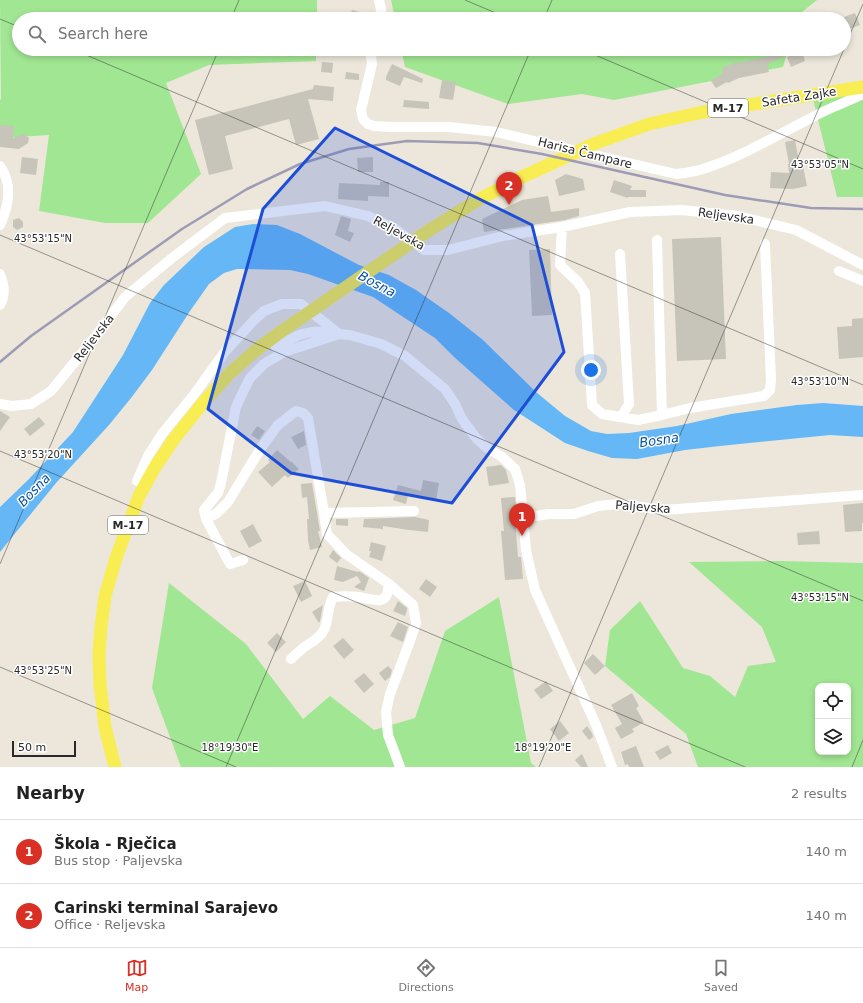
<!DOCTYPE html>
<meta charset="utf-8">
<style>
body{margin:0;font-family:"DejaVu Sans",sans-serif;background:#f6f6f6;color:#222}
.controls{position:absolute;right:12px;bottom:12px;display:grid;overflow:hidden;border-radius:8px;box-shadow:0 2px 6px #0003}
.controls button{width:36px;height:36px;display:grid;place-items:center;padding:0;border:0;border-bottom:1px solid #e0e0e0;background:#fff;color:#222;font:20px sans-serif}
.scale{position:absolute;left:12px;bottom:10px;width:64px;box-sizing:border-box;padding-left:4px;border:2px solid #292929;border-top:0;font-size:11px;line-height:14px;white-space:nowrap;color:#292929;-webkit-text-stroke:3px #fff;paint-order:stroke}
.you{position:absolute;left:591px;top:370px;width:14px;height:14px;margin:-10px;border:3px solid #fff;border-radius:50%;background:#1a73e8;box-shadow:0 0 0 6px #1a73e833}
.badge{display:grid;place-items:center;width:26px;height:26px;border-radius:50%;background:#d93025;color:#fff;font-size:13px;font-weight:700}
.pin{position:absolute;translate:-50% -33px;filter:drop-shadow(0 1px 2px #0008)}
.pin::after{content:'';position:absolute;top:21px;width:14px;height:12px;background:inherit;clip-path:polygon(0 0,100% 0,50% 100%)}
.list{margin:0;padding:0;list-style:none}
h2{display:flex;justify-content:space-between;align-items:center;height:52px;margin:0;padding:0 16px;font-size:17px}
h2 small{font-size:13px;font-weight:400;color:#767676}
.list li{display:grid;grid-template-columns:26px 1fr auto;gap:12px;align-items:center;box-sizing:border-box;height:64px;padding:0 16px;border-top:1px solid #e0e0e0}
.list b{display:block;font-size:15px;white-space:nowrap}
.list p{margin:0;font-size:13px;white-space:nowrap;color:#767676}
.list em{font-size:13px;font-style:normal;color:#767676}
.icon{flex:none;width:22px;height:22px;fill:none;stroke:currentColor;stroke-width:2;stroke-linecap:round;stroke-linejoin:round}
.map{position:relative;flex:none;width:863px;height:767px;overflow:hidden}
.search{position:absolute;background:#fff;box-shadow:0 2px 6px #0003;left:12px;right:12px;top:12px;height:44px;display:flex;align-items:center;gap:10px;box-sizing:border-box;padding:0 14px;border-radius:22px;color:#767676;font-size:15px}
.sheet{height:180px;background:#fff}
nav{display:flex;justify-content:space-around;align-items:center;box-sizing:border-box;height:56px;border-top:1px solid #e0e0e0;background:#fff;font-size:11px;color:#767676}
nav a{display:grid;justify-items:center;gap:2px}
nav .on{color:#d93025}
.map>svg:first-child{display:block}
.green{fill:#a1e693;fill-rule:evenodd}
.water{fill:#66b7f5}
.building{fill:#c7c4b9}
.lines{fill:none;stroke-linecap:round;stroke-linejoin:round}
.minor{stroke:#fff;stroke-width:10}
.major{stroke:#f8ed53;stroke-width:13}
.rail{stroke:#9d9cb4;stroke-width:2.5}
.marked{fill:#1d4ed8;fill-opacity:0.2;stroke:#1d4ed8;stroke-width:3;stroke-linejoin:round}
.ticks{fill:none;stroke:#292929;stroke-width:1;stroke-opacity:0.45}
.labels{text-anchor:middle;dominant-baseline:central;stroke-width:3;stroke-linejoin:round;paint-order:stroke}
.shield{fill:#fff;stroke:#696969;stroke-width:1}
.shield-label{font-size:11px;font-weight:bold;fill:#292929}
.street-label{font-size:12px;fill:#292929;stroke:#fff}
.water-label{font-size:13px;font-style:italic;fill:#0651a0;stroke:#fff}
.ticks-label{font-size:10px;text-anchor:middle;fill:#292929;stroke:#fff;stroke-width:3;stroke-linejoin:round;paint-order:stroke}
</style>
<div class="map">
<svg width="863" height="767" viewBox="0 0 863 767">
<rect width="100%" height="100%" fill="#ece7da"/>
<path class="green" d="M0 0H317V19H19V49H316V61L209 65 166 83 201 174 148 223H105L39 211 49 135 1 138 0 142V100L1 99Z
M391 0H817L797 16 796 19H395Z
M401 49H788L783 67 614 100 582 94 508 104 405 67Z
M863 87V197H837L812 95Z
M779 561 863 563V767H698L686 734 605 666 610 630 640 601 683 668 710 676 735 697 748 666 776 662 762 627 689 562ZM818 686H848V752H818Z
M169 583 246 644 303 719 330 696 374 730 415 718 445 631 499 597 531 763 536 767H181L152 688Z"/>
<path class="water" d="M253 224 277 225 300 234 359 265 389 275 416 290 449 313 483 340 536 392 565 416 591 431 607 434 629 433 677 426 731 414 797 405 823 403 863 406V437L830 435 720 446 685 450 637 459 612 458 588 451 565 443 514 410 454 357 435 338 373 297 308 274 290 270 237 269 224 273 209 284 190 311 152 370 131 398 109 425 56 483 0 552V507L29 479 73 432 123 355 150 303 164 285 204 247 235 227Z"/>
<path class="building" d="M352 10 374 16V19H349Z
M855 13 860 25 849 29 844 17Z
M802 51 805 61 791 67 787 57Z
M782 54 783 57 767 64 769 72 739 78 728 83 727 82 716 88 711 81 723 73 722 68 737 62V63Z
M322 62 333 63 332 73 321 72Z
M392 64 423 79 422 83 404 77 400 86 386 80V77Z
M346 72 359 74V80L345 79Z
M442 80 456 82 453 100 439 98Z
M314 85 334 87 333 101 308 99 319 139 296 145 289 119 225 136 233 169 209 175 195 120 313 89Z
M404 100 429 102V109L403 107Z
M0 125 14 126 13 138 24 134 29 138 28 143 19 149 0 147Z
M795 140 799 162 802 161 807 186 793 189 770 188 771 172 789 173 788 164H789L785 142Z
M22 157 38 159 36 175 20 173Z
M373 157V172H358L357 158Z
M566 174 583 179 585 190 559 196 555 180Z
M614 180 632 186 630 190H646V197H628V198L610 192Z
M380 182H389V197L368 196V201L338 199 339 183 380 185Z
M548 196 551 212 579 208V216L565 220 484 232 482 219 522 200Z
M341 216 351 219 348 231 354 233 350 242 335 235Z
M19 218 23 222V227L17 230 13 227V220Z
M721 237 726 359 677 361 672 239Z
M550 249 552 315 532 316 529 250Z
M863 318V357L839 359 837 327 852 326V319Z
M0 411 10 417 0 431Z
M39 417 45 424 30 436 24 429Z
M257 426 265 431 259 440 251 435Z
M304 431 306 445 298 449 291 437Z
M277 450 291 462H292L299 469 288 478 285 475 272 487 258 472 270 462 268 460Z
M501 465 506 470 509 483 489 486 486 467Z
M423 480 439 483 436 500 408 495 406 504 393 500 398 485 421 491Z
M312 483 320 531H318L322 547 310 550 308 540 307 519H309L307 497 302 498 301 484Z
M515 497 517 518H515L518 557H521L523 579 505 580 501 531H504L501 498Z
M863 503V523H862V531L845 532 843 505Z
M415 517 429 520 428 532 409 530 383 526V529L363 527 364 519Z
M336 519H348V526L336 525Z
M253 524 262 541 249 548 240 531Z
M819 531 820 544 798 545 797 533Z
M371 542 386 546 382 561 369 557 371 551H369Z
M333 550 341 558 337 563 329 557Z
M337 566 358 572 359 571 369 578 364 591 354 587 361 582 357 576 343 582 334 580Z
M426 579 437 587 430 597 419 589Z
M305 581 312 596 301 602 293 586Z
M398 601 407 608V610L405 616 393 611Z
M323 605 320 621 319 623 312 612Z
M398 622 408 627 403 642 390 636Z
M277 633 286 642 276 652 267 643Z
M343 638 354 650 344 659 333 646Z
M593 654 605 666 595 675 584 663Z
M388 666 392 670 390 677 385 681 379 673Z
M364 673 374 684 364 693 354 681Z
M546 681 553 691 541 699 534 690Z
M632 693 639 706 636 708 644 722 632 729 634 732 621 739 615 728 622 724 611 705Z
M560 721 569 733 559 741 550 729Z
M587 726 592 733 593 737 589 740 582 731Z
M668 745 672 753 660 760 655 752Z
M636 746 644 767H629L628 764 625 765 621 752Z
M582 754 588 767H581L575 760Z"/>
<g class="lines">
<path class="minor" d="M379 0 381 9 380 19
M373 49 371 57 372 64 361 110 363 119 368 124 374 126 390 127H449L496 132 676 174C687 173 698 171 709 167 745 155 779 134 813 117 829 108 847 102 863 94
M0 166C13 185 9 205 0 225
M562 227 560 265 578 282 585 293 592 405 602 414 638 420 662 415 690 408 764 396 770 390 771 380 765 244
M657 240 662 415
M620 254 629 404 621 417
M839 271 863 281
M0 274C4 284 6 295 0 305
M276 348C281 345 287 341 293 338 306 331 323 330 337 333
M0 404 12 406 31 404 51 391 91 342 125 297 172 258 225 218 325 206 368 216 394 228 424 250H448L503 236 562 227 630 212 682 210 738 216 796 230 863 265
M137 481 148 456 162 434 193 396 224 353 254 320 264 311 282 304H301L339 334 350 335 381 344 405 356 445 389 455 404 462 419 476 438 486 447 502 457 515 469 520 485 526 550 535 590 596 725 612 767
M324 513 414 511
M523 518 549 514H574L598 506 619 504 664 510 863 495
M206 519 217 513 228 502 245 474 261 448 278 425 296 411 303 413 308 418 324 513 327 534 346 554 389 584 413 605 416 623 410 641 390 694 386 712 388 735 400 767
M243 560 230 564 206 519 204 510 218 493 221 483 236 407 242 394 250 378 264 364 284 352 339 334
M291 659C295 655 299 652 303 648 310 643 319 639 324 630 329 620 327 607 333 597 342 596 350 596 359 597 365 598 374 601 381 600 388 598 388 590 389 584"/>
<path class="major" d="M115 767 105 727 100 684 99 653 101 627 105 596 116 558 139 496 155 467 174 439 202 404 229 374 255 351 279 333 428 231 478 200 520 178 596 143 649 124 703 112 863 87"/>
<path class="rail" d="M0 362 31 336 182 229 247 189 300 164 349 149 407 141 478 143 542 154 725 195 811 208 863 209"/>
</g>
<path class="marked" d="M335 128 532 225 564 352 452 503 291 473 208 409 263 209Z"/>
<path class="ticks" d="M465 0 510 19M0 19 19 27M231 19 239 0M544 19 552 0M844 48 863 4M72 49 863 385M581 49 863 169M0 235 863 601M0 451 745 767M0 564 219 49M0 667 236 767M226 767 531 49M539 767 844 49M852 767 863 740"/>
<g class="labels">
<g class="shield">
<rect x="708" y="99" width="40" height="18" rx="3"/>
<rect x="108" y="516" width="40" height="18" rx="3"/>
</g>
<g class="shield-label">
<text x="728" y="108">M-17</text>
<text x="128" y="525">M-17</text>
</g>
<g class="street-label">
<text transform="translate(799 97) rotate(-9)">Safeta Zajke</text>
<text transform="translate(585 153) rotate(14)">Harisa Čampare</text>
<text transform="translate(726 216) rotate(8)">Reljevska</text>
<text transform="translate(399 233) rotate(29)">Reljevska</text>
<text transform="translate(94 338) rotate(-52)">Reljevska</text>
<text transform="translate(643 507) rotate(4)">Paljevska</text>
</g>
<g class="water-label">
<text transform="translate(377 284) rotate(28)">Bosna</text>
<text transform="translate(659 440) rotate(-8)">Bosna</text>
<text transform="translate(34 490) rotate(-46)">Bosna</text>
</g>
</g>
<g class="ticks-label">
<text x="820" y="168">43°53'05"N</text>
<text x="43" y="242">43°53'15"N</text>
<text x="820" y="385">43°53'10"N</text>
<text x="43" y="458">43°53'20"N</text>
<text x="820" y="601">43°53'15"N</text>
<text x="43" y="674">43°53'25"N</text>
<text x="230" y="751">18°19'30"E</text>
<text x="543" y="751">18°19'20"E</text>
</g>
</svg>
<div class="controls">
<button><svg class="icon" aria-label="locate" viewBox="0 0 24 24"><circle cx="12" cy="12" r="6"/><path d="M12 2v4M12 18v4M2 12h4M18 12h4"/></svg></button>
<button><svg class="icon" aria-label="layers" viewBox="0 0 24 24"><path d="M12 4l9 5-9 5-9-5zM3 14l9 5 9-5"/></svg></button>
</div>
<div class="scale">50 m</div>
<div class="you"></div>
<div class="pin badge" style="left:522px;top:536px">1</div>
<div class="pin badge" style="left:509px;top:205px">2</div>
<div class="search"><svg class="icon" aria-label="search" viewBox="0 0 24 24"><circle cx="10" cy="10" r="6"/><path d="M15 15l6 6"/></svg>Search here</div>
</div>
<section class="sheet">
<h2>Nearby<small>2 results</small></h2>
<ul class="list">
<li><span class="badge">1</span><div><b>Škola - Rječica</b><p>Bus stop · Paljevska</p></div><em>140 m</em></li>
<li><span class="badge">2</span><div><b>Carinski terminal Sarajevo</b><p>Office · Reljevska</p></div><em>140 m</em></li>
</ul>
</section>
<nav>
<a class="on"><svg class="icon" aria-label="map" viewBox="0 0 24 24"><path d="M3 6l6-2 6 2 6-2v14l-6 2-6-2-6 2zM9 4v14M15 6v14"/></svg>Map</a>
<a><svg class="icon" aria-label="directions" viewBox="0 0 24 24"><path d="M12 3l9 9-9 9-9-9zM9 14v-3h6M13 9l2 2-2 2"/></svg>Directions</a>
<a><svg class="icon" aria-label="saved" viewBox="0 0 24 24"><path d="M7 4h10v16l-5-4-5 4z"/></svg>Saved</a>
</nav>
